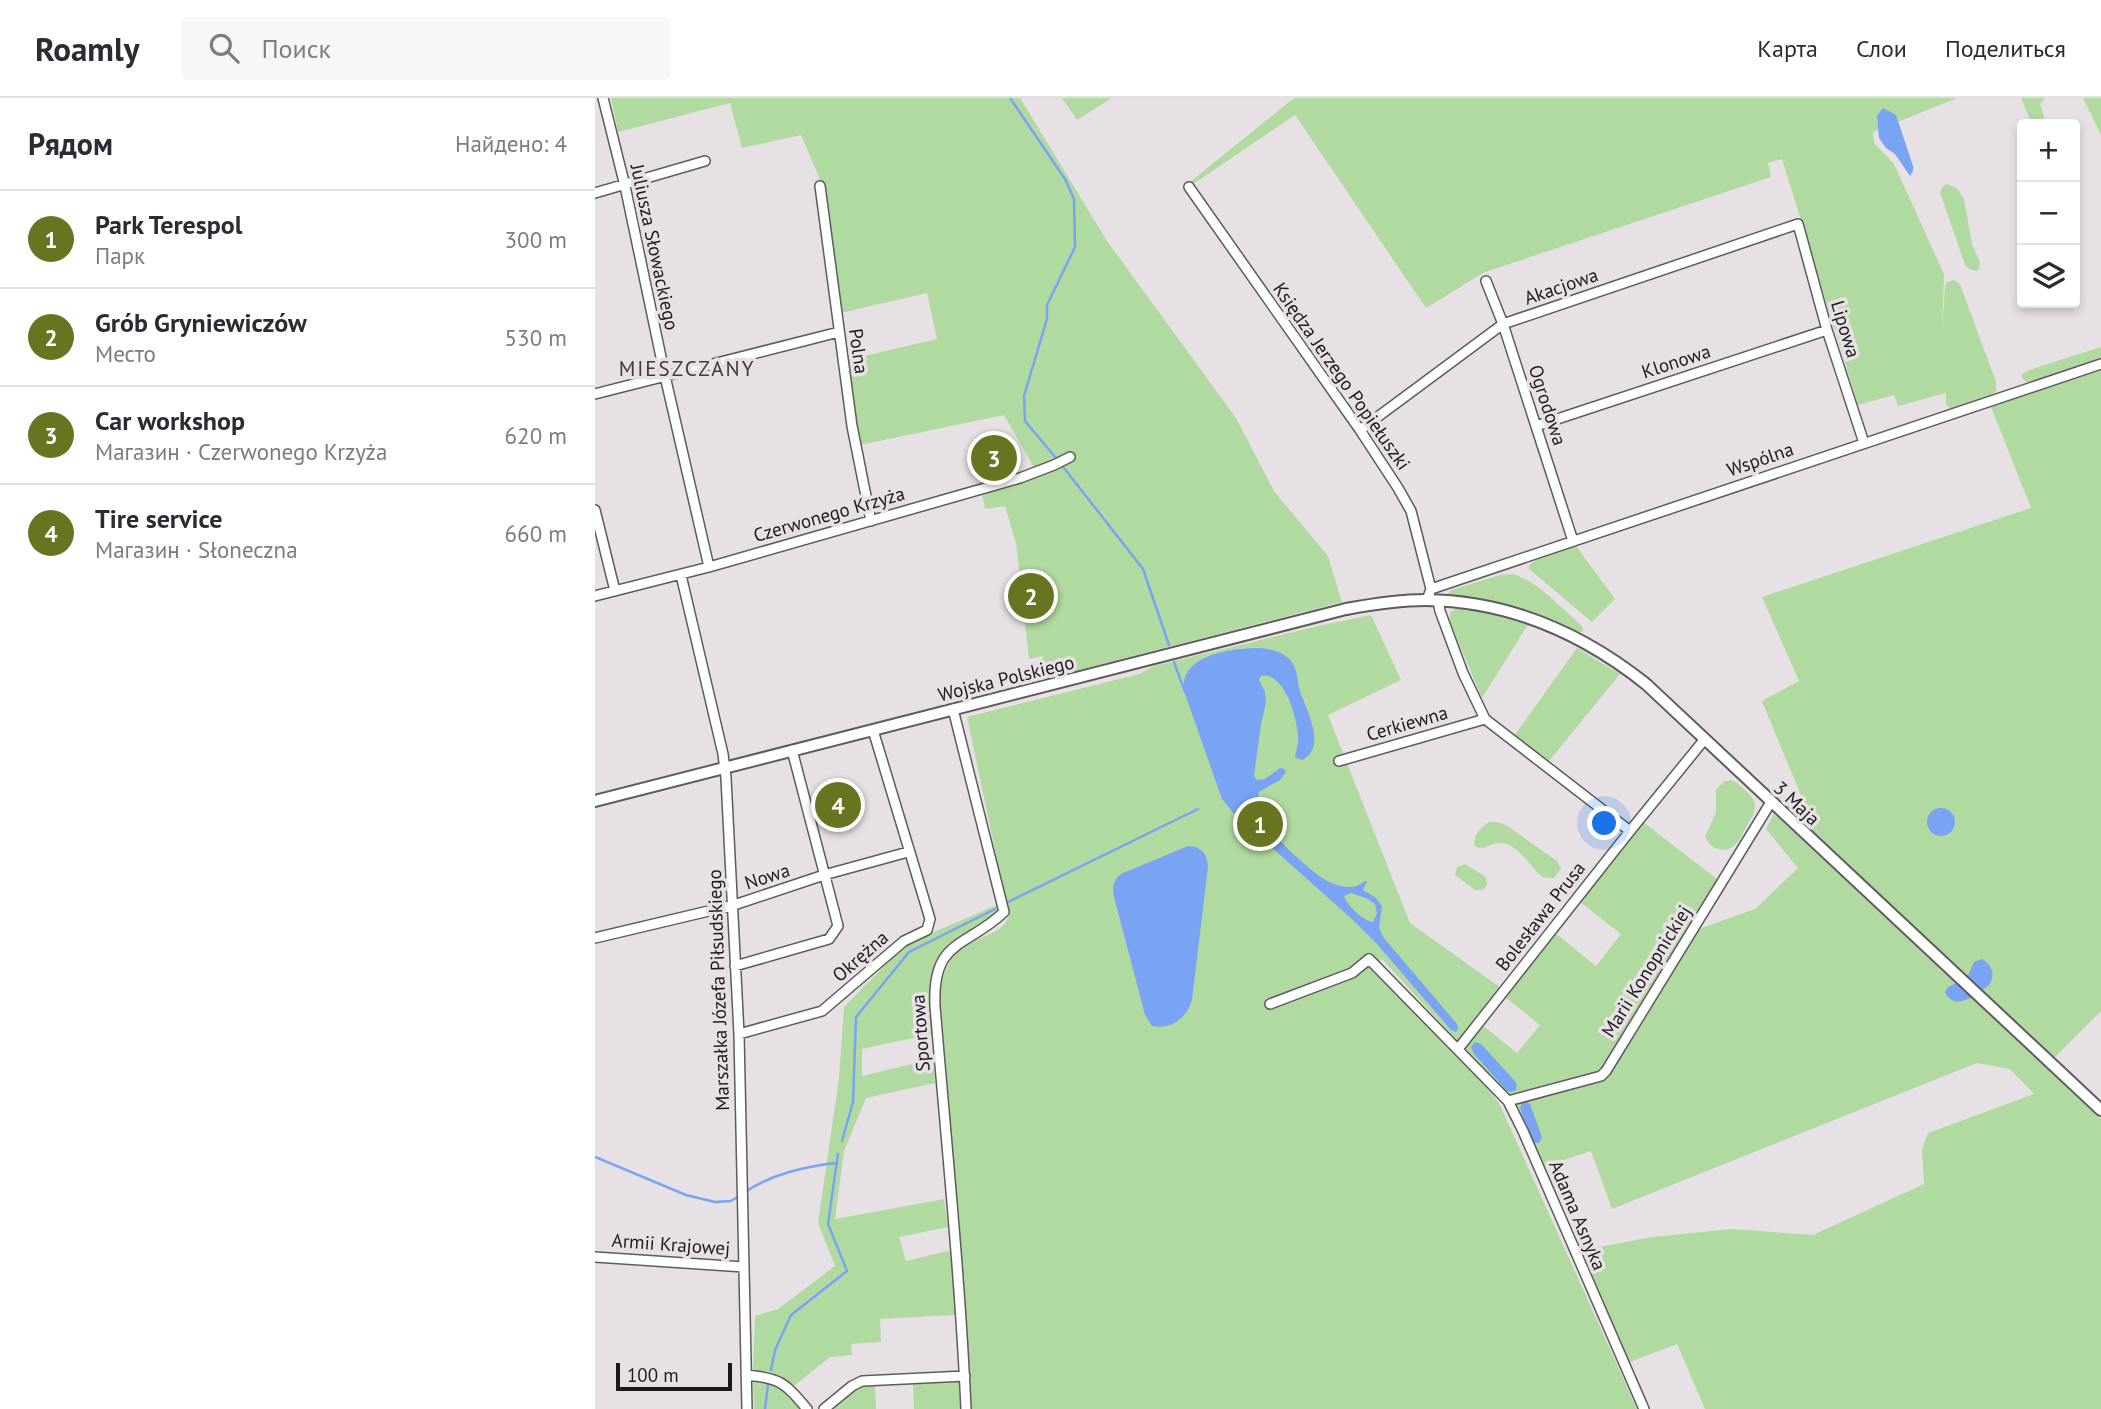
<!DOCTYPE html>
<html lang="ru">
<meta charset="utf-8">
<style>
body{margin:0;font-family:"PT Sans",sans-serif;background:#f7f7f7;color:#2b2b33}
.controls{position:absolute;right:21px;top:21px;display:grid;overflow:hidden;border-radius:7px;box-shadow:0 4px 10px #0003}
.controls button{width:63px;height:63px;display:grid;place-items:center;padding:0;border:0;border-bottom:2px solid #e1e1e2;background:#fff;color:#2b2b33;font:35px sans-serif}
.scale{position:absolute;left:21px;bottom:18px;width:116px;box-sizing:border-box;padding-left:7px;border:4px solid #1c1a1b;border-top:0;font-size:19px;line-height:24px;white-space:nowrap;color:#1c1a1b;-webkit-text-stroke:5px #e7e1e6;paint-order:stroke}
.you{position:absolute;left:1010px;top:726px;width:24px;height:24px;margin:-18px;border:5px solid #fff;border-radius:50%;background:#1a73e8;box-shadow:0 0 0 10px #1a73e833}
.badge{display:grid;place-items:center;width:46px;height:46px;border-radius:50%;background:#687420;color:#fff;font-size:23px;font-weight:700}
.pin{position:absolute;translate:-50% -50%;border:4px solid #fff;box-shadow:0 2px 7px #0006}
.list{margin:0;padding:0;list-style:none}
h2{display:flex;justify-content:space-between;align-items:center;height:91px;margin:0;padding:0 28px;font-size:30px}
h2 small{font-size:23px;font-weight:400;color:#7c7c81}
.list li{display:grid;grid-template-columns:46px 1fr auto;gap:21px;align-items:center;box-sizing:border-box;height:98px;padding:0 28px;border-top:2px solid #e1e1e2}
.list b{display:block;font-size:26px;white-space:nowrap}
.list p{margin:0;font-size:23px;white-space:nowrap;color:#7c7c81}
.list em{font-size:23px;font-style:normal;color:#7c7c81}
.icon{flex:none;width:38px;height:38px;fill:none;stroke:currentColor;stroke-width:2;stroke-linecap:round;stroke-linejoin:round}
.map{position:relative;flex:none;width:1506px;height:1311px;overflow:hidden}
header{display:flex;align-items:center;gap:42px;box-sizing:border-box;height:98px;padding:0 35px;background:#fff;border-bottom:2px solid #e1e1e2}
header strong{font-size:33px}
nav{display:flex;gap:38px;margin-inline-start:auto;font-size:24px}
.search{width:490px;height:63px;background:#f7f7f7;display:flex;align-items:center;gap:18px;box-sizing:border-box;padding:0 24px;border-radius:7px;color:#7c7c81;font-size:26px}
main{display:flex}
aside{flex:1;background:#fff}
.map>svg:first-child{display:block}
.green{fill:#b1daa0}
.water{fill:#79a4f4;fill-rule:evenodd}
.lines{fill:none;stroke-linecap:round;stroke-linejoin:round}
.stream{stroke:#79a4f4;stroke-width:2.5}
.minor-casing{stroke:#5f5a5f;stroke-width:12}
.tertiary-casing{stroke:#5f5a5f;stroke-width:14}
.minor{stroke:#fff;stroke-width:9}
.tertiary{stroke:#fff;stroke-width:10}
.labels{text-anchor:middle;dominant-baseline:central;stroke-width:7;stroke-linejoin:round;paint-order:stroke}
.street-label{font-size:19px;fill:#1c1a1b;stroke:#e7e1e6}
.neighbourhood-label{font-size:21px;letter-spacing:2px;fill:#3e393e;stroke:#e7e1e6}
</style>
<header>
<strong>Roamly</strong>
<div class="search"><svg class="icon" aria-label="search" viewBox="0 0 24 24"><circle cx="10" cy="10" r="6"/><path d="M15 15l6 6"/></svg>Поиск</div>
<nav><a>Карта</a><a>Слои</a><a>Поделиться</a></nav>
</header>
<main>
<aside>
<h2>Рядом<small>Найдено: 4</small></h2>
<ul class="list">
<li><span class="badge">1</span><div><b>Park Terespol</b><p>Парк</p></div><em>300 m</em></li>
<li><span class="badge">2</span><div><b>Grób Gryniewiczów</b><p>Место</p></div><em>530 m</em></li>
<li><span class="badge">3</span><div><b>Car workshop</b><p>Магазин · Czerwonego Krzyża</p></div><em>620 m</em></li>
<li><span class="badge">4</span><div><b>Tire service</b><p>Магазин · Słoneczna</p></div><em>660 m</em></li>
</ul>
</aside>
<div class="map">
<svg width="1506" height="1311" viewBox="0 0 1506 1311">
<rect width="100%" height="100%" fill="#e7e1e6"/>
<path class="green" d="M16 0H425L512 143 641 320 679 393 733 458 747 504 461 578 451 577 447 558 434 561 421 445 410 408 390 411 387 394 443 376 409 317 265 347 252 262 342 241 332 195 246 215 227 86 206 37 147 50 135 5 23 34Z
M467 0H517L482 22Z
M699 0H1362L1278 34 1279 45 1299 66 1349 176 1347 233 1350 188 1352 184 1359 182 1365 186 1401 284V293L1394 299 1360 311H1356L1351 306V295L1303 308 1299 297 1263 307 1187 61 1173 65 1176 79 890 174 831 210 700 17 594 89 595 84Z
M1426 0H1450L1445 6 1451 26H1437Z
M1488 0H1506V37Z
M1351 86 1362 90 1369 101 1377 146 1385 164 1384 171 1381 173 1374 171 1370 167 1345 94 1348 88Z
M1506 249V260L1438 284H1431L1427 280V276L1434 272Z
M1506 272V913L1459 960 1199 718 1192 709 1207 700 1167 603 1204 583 1167 499 1436 410 1396 309Z
M981 448 1020 501 997 524 934 471V467L941 462Z
M918 476C944 484 967 511 987 528L988 534H984L959 522 923 510 853 496 856 492 905 477Z
M866 510 896 515 934 525 887 600 855 524V515L858 512Z
M776 517 806 582 733 617 815 825 906 890 881 922 922 955 945 927 910 899 960 835 1001 868 1026 836 985 804 1048 724 1122 781 1043 911 1047 918 1101 832 1160 811 1203 770 1171 731 1179 716 1506 1021V1311H1110L1082 1246 1032 1265 982 1153 1058 1139 1136 1131 1218 1137 1329 1086 1327 1052 1333 1035 1439 996 1415 971 1382 965 1017 1111 996 1053 947 1069 919 1008 921 1004 1009 981 1018 972 1025 957 1018 953 1008 969 992 980 912 997 787 861 778 873 891 989 904 1005 1042 1311H375L371 1220 345 895C350 859 363 850 395 836 404 831 410 828 414 818L372 619 544 576 559 568 723 528Z
M982 550 1025 576 954 663 919 638Z
M1136 682C1142 684 1145 687 1150 692 1166 706 1160 714 1150 731 1147 737 1144 745 1137 749 1127 756 1114 749 1110 739L1121 714V691L1130 683Z
M894 724H902L911 727 962 763 966 771 959 780 947 779C935 768 924 747 906 745 895 744 888 755 879 747 879 736 885 730 894 724Z
M870 766 891 779 892 787 888 792H880L860 777 862 769Z
M402 807 403 815C390 825 375 831 362 841 331 866 335 901 337 936L267 951V978L338 961 340 985 271 1000 249 1053 240 1121 349 1101 353 1129 304 1139 311 1163 357 1152 361 1217 285 1221 286 1244 256 1246 257 1257 235 1259 199 1288 179 1277 158 1272 160 1218 183 1211 240 1168 223 1125 244 980 249 909 311 846Z
M158 1283C184 1285 190 1292 206 1311H159Z
M364 1284 365 1311H319L318 1286Z
M272 1287H280L281 1311H236L263 1290Z"/>
<path class="water" d="M1288 10 1301 17 1318 68V73L1315 78 1300 56 1291 50 1284 40 1282 18Z
M665 550C676 551 688 554 695 562 703 570 702 583 705 593 711 612 733 649 707 662L700 659C701 652 704 645 703 638 702 619 689 573 666 578L664 582 670 594 671 605 666 626 659 678 662 682 670 681 685 670 689 671 691 674 685 682 664 694C655 722 707 765 727 780 740 788 758 794 770 783H772L768 792 780 799 787 808 784 829 788 839 862 926 863 931 861 934 856 932 782 846 758 822 639 716 627 701 589 593C584 556 639 550 665 550ZM756 795 771 800 780 806 782 815 778 824C768 823 752 807 749 798Z
M1332 724a14 14 0 1 1 28 0a14 14 0 1 1-28 0Z
M593 748C607 749 612 755 613 769L597 902C592 920 576 932 557 928L550 917 519 799C517 788 518 781 528 775Z
M1387 861C1397 867 1401 877 1394 887 1382 896 1360 915 1350 894L1353 889 1372 880 1379 864Z
M880 944 886 946 919 982 922 987 921 992 917 994 912 993 879 956 876 949Z
M928 1003H931L935 1006 947 1039 944 1045H939L936 1042 925 1010Z"/>
<g class="lines">
<path class="stream" d="M415 0 470 81 479 101 480 149 452 207V221L429 298 430 323 461 360
M469 370 548 471 574 547
M579 564 590 594
M413 804 603 711
M247 1043 258 1004 261 919 314 854 400 811
M0 1059 91 1097 120 1104 136 1103 144 1098
M150 1094C177 1076 208 1069 241 1065
M176 1272 180 1252 196 1217 252 1173 233 1126 243 1056
M170 1311 173 1287"/>
<defs>
<path id="minor" d="M8 0 30 88 70 278 114 469
M225 88 257 328 276 423
M594 89 765 332 803 390 816 413 836 491 832 502
M0 95 110 63
M891 183 908 226 978 443
M0 296 244 234
M941 328 1232 232
M765 332 908 226 1203 126 1232 232 1269 345
M0 412 20 493
M86 477 128 656 131 680 144 936 152 1311
M836 491 1506 266
M0 498 114 469 425 380 459 367 475 359
M843 503 845 513 868 575 890 621 1035 733
M358 611 409 814C371 850 337 841 340 908 351 1042 365 1176 371 1311
M744 663 890 621
M0 840 139 807 229 777 313 754
M140 868 234 841 243 828 197 652
M675 906 757 875 774 861 913 1003 928 1033 1049 1311
M144 936 227 913 309 843 332 832 335 821 278 632
M863 951 1035 733 1109 642
M913 1003 995 981 1006 978 1011 973 1176 704
M0 1159 149 1169
M151 1277C186 1280 190 1285 212 1311
M229 1311 257 1288 267 1283 370 1278"/>
<path id="tertiary" d="M0 703 751 511C778 506 804 502 831 502 914 503 987 535 1051 586L1506 1012"/>
</defs>
<use href="#minor" class="minor-casing"/>
<use href="#tertiary" class="tertiary-casing"/>
<use href="#minor" class="minor"/>
<use href="#tertiary" class="tertiary"/>
</g>
<g class="labels">
<g class="street-label">
<text transform="translate(60 149) rotate(78)">Juliusza Słowackiego</text>
<text transform="translate(966 188) rotate(-19)">Akacjowa</text>
<text transform="translate(1251 231) rotate(73)">Lipowa</text>
<text transform="translate(264 253) rotate(82)">Polna</text>
<text transform="translate(1081 263) rotate(-18)">Klonowa</text>
<text transform="translate(747 278) rotate(55)">Księdza Jerzego Popiełuszki</text>
<text transform="translate(953 307) rotate(72)">Ogrodowa</text>
<text transform="translate(1165 361) rotate(-19)">Wspólna</text>
<text transform="translate(234 416) rotate(-16)">Czerwonego Krzyża</text>
<text transform="translate(411 580) rotate(-14)">Wojska Polskiego</text>
<text transform="translate(812 625) rotate(-16)">Cerkiewna</text>
<text transform="translate(1202 705) rotate(43)">3 Maja</text>
<text transform="translate(172 778) rotate(-18)">Nowa</text>
<text transform="translate(945 818) rotate(-52)">Bolesława Prusa</text>
<text transform="translate(265 858) rotate(-41)">Okrężna</text>
<text transform="translate(1051 873) rotate(-58)">Marii Konopnickiej</text>
<text transform="translate(123 892) rotate(-92)">Marszałka Józefa Piłsudskiego</text>
<text transform="translate(325 935) rotate(-94)">Sportowa</text>
<text transform="translate(983 1117) rotate(67)">Adama Asnyka</text>
<text transform="translate(76 1146) rotate(4)">Armii Krajowej</text>
</g>
<g class="neighbourhood-label">
<text x="92" y="270">MIESZCZANY</text>
</g>
</g>
</svg>
<div class="controls">
<button>+</button>
<button>−</button>
<button><svg class="icon" aria-label="layers" viewBox="0 0 24 24"><path d="M12 4l9 5-9 5-9-5zM3 14l9 5 9-5"/></svg></button>
</div>
<div class="scale">100 m</div>
<div class="you"></div>
<div class="pin badge" style="left:665px;top:726px">1</div>
<div class="pin badge" style="left:436px;top:498px">2</div>
<div class="pin badge" style="left:399px;top:360px">3</div>
<div class="pin badge" style="left:243px;top:707px">4</div>
</div>
</main>
